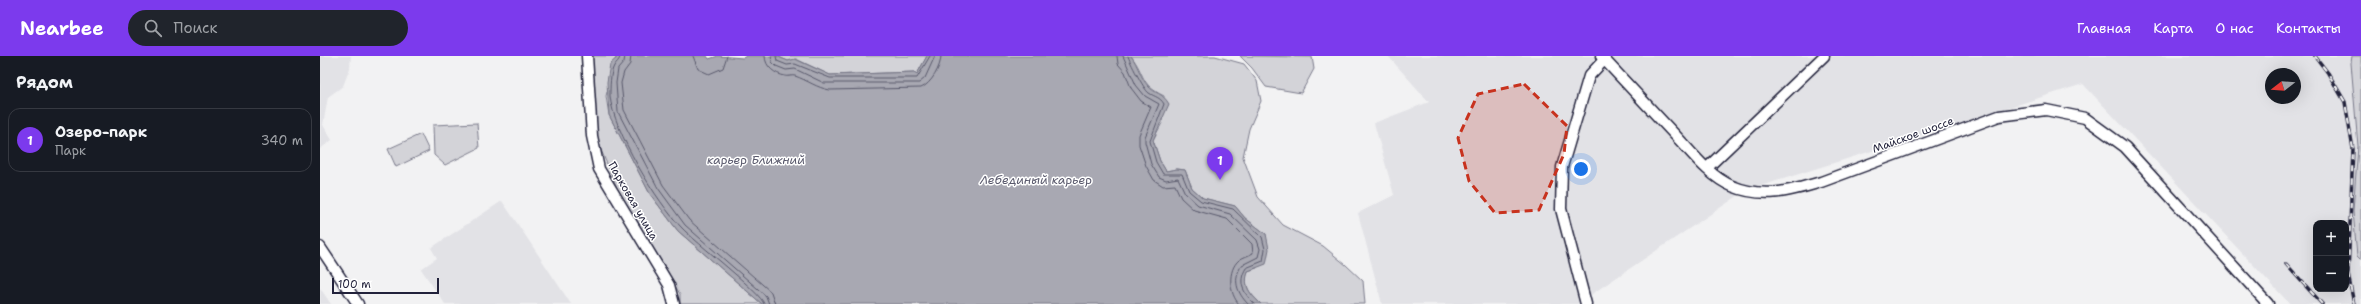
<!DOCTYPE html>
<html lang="ru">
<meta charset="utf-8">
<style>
body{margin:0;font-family:"Shantell Sans",sans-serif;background:#20242c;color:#f1f3f6}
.controls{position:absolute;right:12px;bottom:12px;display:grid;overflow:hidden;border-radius:8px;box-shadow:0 4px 16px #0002}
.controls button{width:36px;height:36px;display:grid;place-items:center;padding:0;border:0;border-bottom:1px solid #363941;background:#171b24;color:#f1f3f6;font:20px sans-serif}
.compass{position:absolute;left:1945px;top:12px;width:36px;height:36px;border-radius:50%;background:#171b24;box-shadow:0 4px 16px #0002;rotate:253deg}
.scale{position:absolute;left:12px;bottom:10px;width:107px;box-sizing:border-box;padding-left:4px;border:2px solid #22223b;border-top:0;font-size:11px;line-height:14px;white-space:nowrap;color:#22223b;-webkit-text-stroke:3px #fff;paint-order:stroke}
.you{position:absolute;left:1261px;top:113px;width:14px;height:14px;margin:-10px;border:3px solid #fff;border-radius:50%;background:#1a73e8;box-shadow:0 0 0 6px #1a73e833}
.badge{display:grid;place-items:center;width:26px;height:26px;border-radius:50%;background:#7c3aed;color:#fff;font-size:13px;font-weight:700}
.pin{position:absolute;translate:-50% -33px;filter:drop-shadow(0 1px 2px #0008)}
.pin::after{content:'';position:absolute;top:21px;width:14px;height:12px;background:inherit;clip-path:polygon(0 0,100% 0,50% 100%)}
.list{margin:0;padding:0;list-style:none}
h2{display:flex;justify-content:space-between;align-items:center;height:52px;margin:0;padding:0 16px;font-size:17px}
h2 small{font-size:13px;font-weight:400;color:#9ea1a6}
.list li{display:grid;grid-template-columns:26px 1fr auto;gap:12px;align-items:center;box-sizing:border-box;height:64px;margin:0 8px 8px;padding:0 8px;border:1px solid #363941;border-radius:12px}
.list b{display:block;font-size:15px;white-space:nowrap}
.list p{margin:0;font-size:13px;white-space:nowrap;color:#9ea1a6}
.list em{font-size:13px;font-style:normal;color:#9ea1a6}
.icon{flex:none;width:22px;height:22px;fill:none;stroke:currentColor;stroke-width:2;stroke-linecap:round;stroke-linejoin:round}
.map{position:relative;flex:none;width:2041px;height:248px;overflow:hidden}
header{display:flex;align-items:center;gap:24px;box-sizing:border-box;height:56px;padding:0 20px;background:#7c3aed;color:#fff}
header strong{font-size:19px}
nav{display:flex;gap:22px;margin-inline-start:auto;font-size:14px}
.search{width:280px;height:36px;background:#20242c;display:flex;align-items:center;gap:10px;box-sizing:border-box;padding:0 14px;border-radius:22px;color:#9ea1a6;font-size:15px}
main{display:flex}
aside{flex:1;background:#171b24}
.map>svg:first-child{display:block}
.built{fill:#e2e2e6;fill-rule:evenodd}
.green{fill:#d3d3d8;stroke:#7a7a8a}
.water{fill:#a8a8b2;stroke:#727282}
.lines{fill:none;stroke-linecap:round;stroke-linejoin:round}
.shore{stroke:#58586b;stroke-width:1}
.minor-casing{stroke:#22223b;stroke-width:13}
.minor{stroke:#fff;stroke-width:10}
.rail-casing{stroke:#22223b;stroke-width:3.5}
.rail{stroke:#fff;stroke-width:2;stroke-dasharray:6;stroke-linecap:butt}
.marked{fill:#c8321e;fill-opacity:0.2;stroke:#c8321e;stroke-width:3;stroke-dasharray:8 5;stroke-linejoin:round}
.labels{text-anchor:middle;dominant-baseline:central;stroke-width:3;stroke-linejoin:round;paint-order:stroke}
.street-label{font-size:11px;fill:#22223b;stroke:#fff}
.water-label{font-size:12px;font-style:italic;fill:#58586b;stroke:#fff}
</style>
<header>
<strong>Nearbee</strong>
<div class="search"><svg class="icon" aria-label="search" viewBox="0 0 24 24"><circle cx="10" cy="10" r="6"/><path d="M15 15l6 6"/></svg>Поиск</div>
<nav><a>Главная</a><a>Карта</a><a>О нас</a><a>Контакты</a></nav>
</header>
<main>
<aside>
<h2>Рядом<small></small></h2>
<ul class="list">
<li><span class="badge">1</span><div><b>Озеро-парк</b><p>Парк</p></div><em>340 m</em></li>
</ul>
</aside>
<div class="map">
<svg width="2041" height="248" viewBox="0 0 2041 248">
<rect width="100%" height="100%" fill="#f2f2f3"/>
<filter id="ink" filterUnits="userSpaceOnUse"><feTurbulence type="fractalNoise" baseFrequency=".025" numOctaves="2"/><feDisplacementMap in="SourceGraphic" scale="8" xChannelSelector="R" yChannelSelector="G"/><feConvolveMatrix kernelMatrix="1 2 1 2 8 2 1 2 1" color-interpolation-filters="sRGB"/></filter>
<g filter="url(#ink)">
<path class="built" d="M0 0H31L30 12 23 30 8 41 3 69 12 84 0 93Z
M1068 0H2041V248H1970L1763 28 1425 135 1257 248H1062L1038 157 1074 139 1054 67 1109 46ZM1951 18H1975V42H1951ZM1996 167H2026V233H1996Z
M182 145 203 176 251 248H125L101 213 117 202 111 192Z
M0 232 11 248H0Z"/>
<path class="green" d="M270 0H299L296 1 286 40 289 59 330 138 358 175 442 248H360V238L301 141 278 87Z
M456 0H607L597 18 594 16 510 19 476 3 468 5Z
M811 0H895L924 8 937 25 941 45 929 73 923 101 938 141 963 169 1003 190 1026 209 1043 225 1045 248H941C930 237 923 231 928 215L937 212 946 178 925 162 915 150 883 142 872 132 865 114 857 113 846 115 840 105 833 84 842 67 844 40C819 28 826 19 811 0Z
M920 0 992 1 994 13 981 37 946 31 932 12Z
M2032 0H2041V204L2037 200 2033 155 2038 90 2031 7Z
M157 67 159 92 125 109 114 99 113 69Z
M101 78 109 95 76 111 68 93Z"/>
<path class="water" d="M299 0H387L389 3 398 0 423 2 426 0H456L468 5 475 3 510 19 594 16 597 18 607 0H811C818 9 820 21 828 30 835 38 842 36 849 48L833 84 840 105 846 115 857 113 865 114 872 132 883 142 915 150 925 162 946 178 949 193 946 208 928 215C923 231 930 238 941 248H442L358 175 330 138 289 59 287 26 290 8Z"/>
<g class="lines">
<path class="shore" d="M300 0C300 5 296 6 294 10 290 17 290 32 290 40 293 74 337 147 362 172 374 185 443 238 444 248
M305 0 304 6 298 13 296 27 298 56 338 132 365 169 446 240 449 248
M311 0 310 8 304 16 301 27 304 54 343 129 369 164 451 236 455 248
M373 0 378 13 389 18 403 12 407 0
M445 0C445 11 455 18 465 20 469 21 472 19 475 20 487 24 497 32 510 34L601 32C611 28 621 11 621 0
M451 0 452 6 456 10 466 14 475 13 504 27H599L605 22 615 0
M456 0 457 5 467 9 475 8 510 22H597L610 0
M797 0 798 8 805 16 811 32 821 45 831 51 819 79V89L826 110 834 124 843 130 855 129 861 142 874 154 907 163 932 188 933 197C928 200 923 201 919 204 907 214 909 238 919 248
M803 0 816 29 825 40 839 48 825 81V86L831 108 839 121 846 124 858 122 865 137 878 149 910 158 937 184 940 193 938 201 922 209C912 223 917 237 928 248
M808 0C809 4 824 34 829 37 835 41 840 41 844 48L830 85 836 106 843 118H862L869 135 881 145 913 153 942 181 945 193 943 205 926 212C917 227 924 238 935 248"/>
<defs>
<path id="minor" d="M267 0 272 80 279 113 349 229 354 248
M1281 0C1306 27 1331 53 1356 80 1372 97 1390 121 1412 130 1443 143 1471 135 1501 126L1679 60 1726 54 1765 62 1805 91 1948 248
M1387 112 1504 0
M0 191 38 248
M1266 248 1241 153 1242 111 1269 20 1284 4"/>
</defs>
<use href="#minor" class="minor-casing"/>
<use href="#minor" class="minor"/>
<defs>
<path id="rail" d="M1995 0 2008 17 2025 46 2033 93 2028 218 2034 248
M1966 208 2002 248"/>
</defs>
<use href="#rail" class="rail-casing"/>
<use href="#rail" class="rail"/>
</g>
</g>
<path class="marked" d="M1204 28 1247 70 1244 98 1219 154 1175 157 1149 125 1138 82 1158 38Z"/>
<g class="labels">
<g class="street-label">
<text transform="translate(1593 79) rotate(-20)">Майское шоссе</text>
<text transform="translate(313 145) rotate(60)">Парковая улица</text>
</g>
<g class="water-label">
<text x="436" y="104">карьер Ближний</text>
<text x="716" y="124">Лебединый карьер</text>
</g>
</g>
</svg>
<div class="controls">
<button>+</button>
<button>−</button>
</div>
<svg class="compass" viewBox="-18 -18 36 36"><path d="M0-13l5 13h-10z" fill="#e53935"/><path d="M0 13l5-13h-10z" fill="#9ea1a6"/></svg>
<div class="scale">100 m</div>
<div class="you"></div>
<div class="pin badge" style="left:900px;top:124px">1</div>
</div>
</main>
